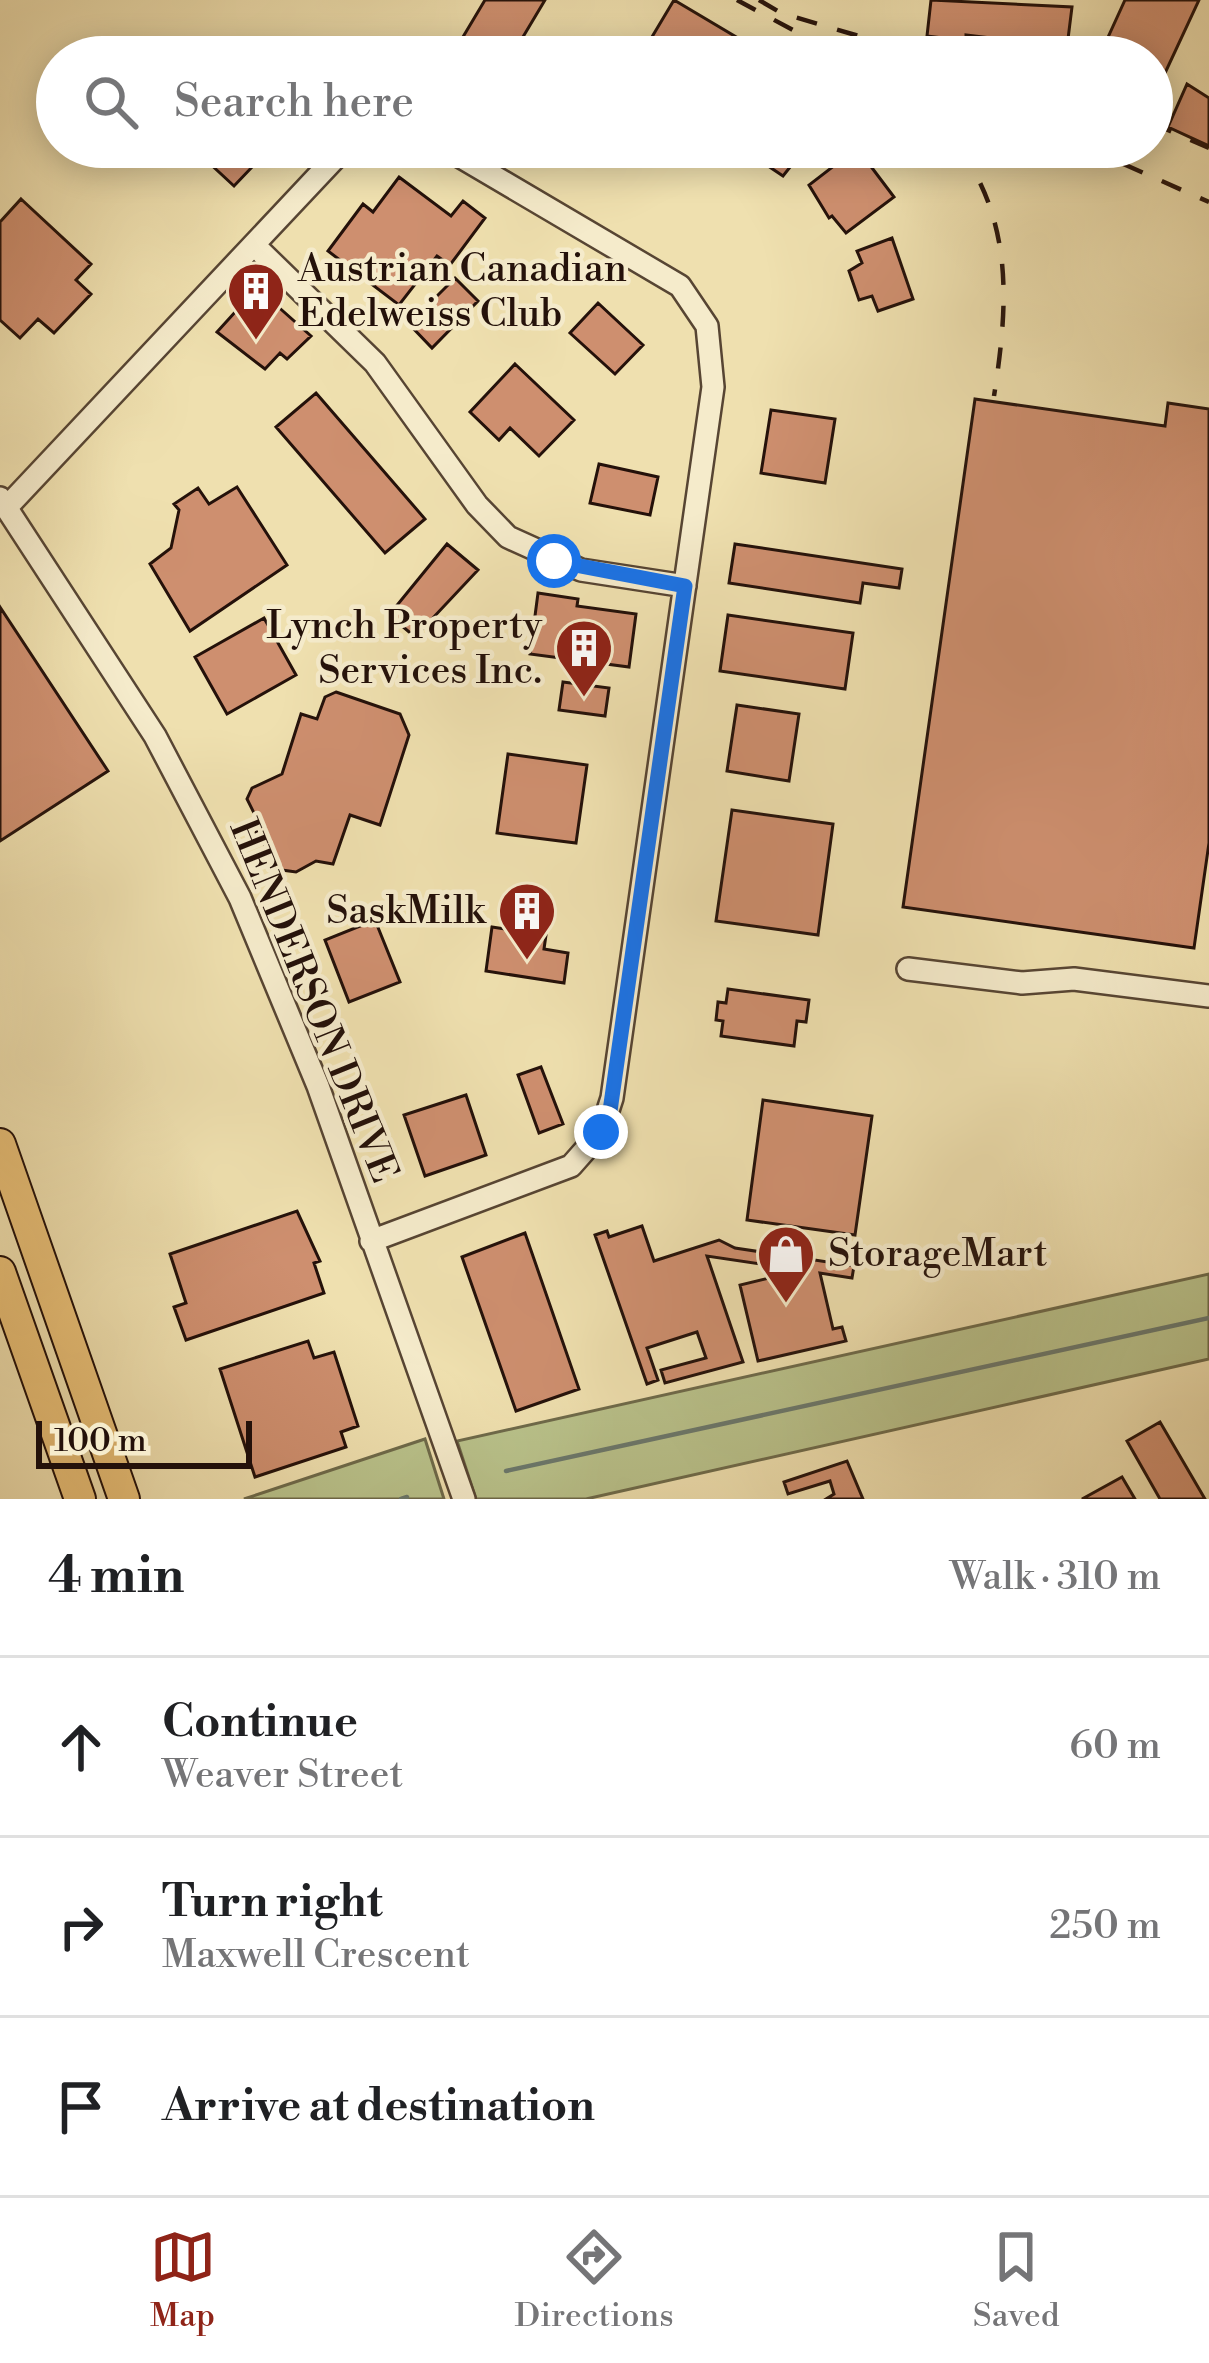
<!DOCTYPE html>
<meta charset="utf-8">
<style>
body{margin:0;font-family:"Libre Bodoni",serif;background:#f6f6f6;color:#202124}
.scale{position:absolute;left:36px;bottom:30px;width:216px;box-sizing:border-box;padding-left:12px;border:6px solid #24110a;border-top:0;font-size:33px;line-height:42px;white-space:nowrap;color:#24110a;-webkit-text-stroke:9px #f5ebcb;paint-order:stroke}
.stop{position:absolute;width:36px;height:36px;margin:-27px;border:9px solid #1a73e8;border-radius:50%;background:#fff}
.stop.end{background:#1a73e8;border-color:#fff;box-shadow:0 3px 12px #0008}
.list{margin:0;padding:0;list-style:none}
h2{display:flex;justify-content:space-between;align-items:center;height:156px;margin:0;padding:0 48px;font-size:51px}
h2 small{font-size:39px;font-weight:400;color:#757577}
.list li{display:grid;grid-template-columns:78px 1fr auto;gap:36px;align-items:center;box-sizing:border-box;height:180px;padding:0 48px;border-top:3px solid #e0e0e0}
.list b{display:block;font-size:45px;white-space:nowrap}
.list p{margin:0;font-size:39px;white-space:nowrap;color:#757577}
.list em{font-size:39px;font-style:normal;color:#757577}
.icon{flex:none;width:66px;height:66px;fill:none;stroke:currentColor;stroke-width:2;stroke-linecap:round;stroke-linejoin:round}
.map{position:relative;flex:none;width:1209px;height:1499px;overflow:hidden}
.search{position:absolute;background:#fff;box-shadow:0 6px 30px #0003;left:36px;right:36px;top:36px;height:132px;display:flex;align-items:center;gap:30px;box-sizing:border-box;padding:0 42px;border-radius:66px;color:#757577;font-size:45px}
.sheet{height:696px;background:#fff}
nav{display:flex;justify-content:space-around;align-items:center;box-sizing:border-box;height:168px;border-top:3px solid #e0e0e0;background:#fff;font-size:33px;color:#757577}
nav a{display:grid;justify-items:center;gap:6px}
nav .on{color:#8f2418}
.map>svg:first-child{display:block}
.green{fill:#b9c28b;stroke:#6e6a4a;stroke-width:3}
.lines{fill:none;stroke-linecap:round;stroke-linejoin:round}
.stream{stroke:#6b786c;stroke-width:4.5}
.building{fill:#ce8f6f;stroke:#24110a;stroke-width:3}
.minor-casing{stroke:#574533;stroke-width:26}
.highway-casing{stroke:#24110a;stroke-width:34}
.minor{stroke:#f5ebcb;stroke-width:21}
.highway{stroke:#e8c078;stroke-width:30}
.rail{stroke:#24110a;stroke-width:4.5;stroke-dasharray:21 21;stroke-linecap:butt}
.route{stroke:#1a73e8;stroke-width:15}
.labels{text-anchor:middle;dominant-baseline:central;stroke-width:9;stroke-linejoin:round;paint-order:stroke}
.poi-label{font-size:39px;fill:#24110a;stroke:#f5ebcb;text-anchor:start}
.street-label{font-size:39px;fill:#24110a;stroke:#f5ebcb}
</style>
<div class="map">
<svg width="1209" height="1499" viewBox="0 0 1209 1499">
<rect width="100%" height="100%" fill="#efe0af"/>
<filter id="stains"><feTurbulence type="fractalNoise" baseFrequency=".00167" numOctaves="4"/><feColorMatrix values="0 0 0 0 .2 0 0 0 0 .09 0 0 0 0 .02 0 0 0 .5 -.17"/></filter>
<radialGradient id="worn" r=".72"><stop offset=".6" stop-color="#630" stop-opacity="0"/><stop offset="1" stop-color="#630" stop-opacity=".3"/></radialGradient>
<path class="green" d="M1209 1274V1359L586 1499H476L457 1441Z
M425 1439 444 1499H244Z"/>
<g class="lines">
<path class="stream" d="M506 1471 1209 1318
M401 1499 407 1497"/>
</g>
<path class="building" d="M485 0H545L511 57H451Z
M674 0 770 57H640Z
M931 0 1072 7 1067 47 966 35V41L927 36Z
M1125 0H1199L1152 101V57H1099Z
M1187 84 1209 98V146L1168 127Z
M192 147H271L234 186Z
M740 147H806L783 176Z
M857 148 894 197 846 233 832 216 829 218 809 185Z
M399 177 451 216 463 201 485 218 450 265 437 256 399 305 328 251 363 204 373 212Z
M21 199 91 264 76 280 91 294 54 333 38 319 20 338 0 320V222Z
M892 238 913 299 878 311 872 296 859 300 849 271 862 263 857 251Z
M455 278 478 301 432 348 409 324Z
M257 288 311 336 287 359 280 353 265 369 217 332Z
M598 303 643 345 615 374 570 333Z
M515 364 574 420 539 456 510 428 499 440 470 412Z
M316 393 425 519 385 553 276 427Z
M975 399 1165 426 1168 403 1209 409V843L1194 948 903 907Z
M771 410 835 419 825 483 761 473Z
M599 464 658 477 650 515 590 503Z
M237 487 287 565 190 631 150 564 171 548 179 510 174 504 198 488 209 504Z
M447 544 478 570 415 637 389 615Z
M735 544 902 569 899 588 863 583 860 603 729 583Z
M538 593 578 599 577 606 636 614 629 667 530 654Z
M0 607 108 771 0 841Z
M728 615 853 633 845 689 720 671Z
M264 618 296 675 227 714 195 657Z
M563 682 609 688 605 716 559 710Z
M336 692 400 714 409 735 380 825 350 815 333 864 316 861 296 872 282 870 256 833 259 823 247 799 252 788 282 774 301 714 317 719 325 697Z
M737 705 799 714 789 781 727 771Z
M508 754 587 765 576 843 497 833Z
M732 810 833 824 818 935 716 921Z
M375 920 400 982 349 1002 325 940Z
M492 927 546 935 544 949 568 953 564 983 486 971Z
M728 989 809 1000 806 1022 797 1021 794 1046 721 1036 723 1021 716 1020 718 1002 726 1003Z
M541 1067 563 1124 539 1133 518 1075Z
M466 1095 486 1155 425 1176 404 1115Z
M763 1100 872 1116 855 1235 747 1220Z
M297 1211 320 1261 314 1263 324 1293 186 1340 174 1307 186 1303 170 1254Z
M642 1226 654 1261 719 1240 735 1248 854 1266 852 1278 820 1273 833 1329 842 1327 846 1341 758 1361 740 1285 802 1270 707 1256 743 1362 665 1383 661 1370 706 1358 697 1332 647 1348 658 1380 647 1384 595 1235 607 1231 609 1237Z
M525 1233 579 1389 516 1411 462 1257Z
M308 1341 314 1358 334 1352 358 1426 341 1432 346 1447 255 1477 220 1369Z
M1160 1422 1205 1499H1160L1127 1441Z
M847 1461 863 1499H826L834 1494 830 1481 788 1494 784 1482Z
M1122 1477 1135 1499H1082Z"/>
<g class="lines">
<defs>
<path id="minor" d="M254 245 375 363 477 505 508 537 581 570 685 586
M0 498 155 736 240 898 318 1086 464 1499
M7 507 336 157 352 147
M908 969 1022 983 1074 979 1209 996
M371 1241 571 1166 601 1132 612 1098 713 387 707 326 680 286 444 147"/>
<path id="highway" d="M0 1144 124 1499
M0 1272 80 1499"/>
</defs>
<use href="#minor" class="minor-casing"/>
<use href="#highway" class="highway-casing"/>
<use href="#minor" class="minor"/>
<use href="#highway" class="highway"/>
<path class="rail" d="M737 0 843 57
M759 0 781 13 896 47 1054 54
M1152 123 1209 148
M959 147C1014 225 1008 306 994 396
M1085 147 1209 202"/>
</g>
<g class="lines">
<path class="route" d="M554 561 685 586 610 1111 601 1132"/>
</g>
<defs>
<symbol id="building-pin" viewBox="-11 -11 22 30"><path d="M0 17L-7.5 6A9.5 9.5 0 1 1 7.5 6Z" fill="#8f2418" stroke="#f5ebcb"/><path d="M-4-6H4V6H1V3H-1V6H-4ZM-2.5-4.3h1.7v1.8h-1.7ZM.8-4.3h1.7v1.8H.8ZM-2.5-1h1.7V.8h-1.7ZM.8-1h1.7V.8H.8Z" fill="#fff"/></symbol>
<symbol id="shop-pin" viewBox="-11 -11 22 30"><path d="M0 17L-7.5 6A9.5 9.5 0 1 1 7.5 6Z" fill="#8f2418" stroke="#f5ebcb"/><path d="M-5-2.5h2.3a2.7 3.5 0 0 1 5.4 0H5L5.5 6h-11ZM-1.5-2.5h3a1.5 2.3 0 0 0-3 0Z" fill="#fff"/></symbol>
</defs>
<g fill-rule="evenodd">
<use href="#building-pin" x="223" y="258" width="66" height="90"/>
<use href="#building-pin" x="551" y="615" width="66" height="90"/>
<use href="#building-pin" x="494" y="878" width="66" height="90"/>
<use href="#shop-pin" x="753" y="1221" width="66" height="90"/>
</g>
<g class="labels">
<g class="poi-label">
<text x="298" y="269">Austrian Canadian<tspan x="298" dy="45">Edelweiss Club</tspan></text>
<text x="542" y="626" text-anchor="end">Lynch Property<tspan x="542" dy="45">Services Inc.</tspan></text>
<text x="485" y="911" text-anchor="end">SaskMilk</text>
<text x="828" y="1254">StorageMart</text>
</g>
<g class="street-label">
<text transform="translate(313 1001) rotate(68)">HENDERSON DRIVE</text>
</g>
</g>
<rect width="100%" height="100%" filter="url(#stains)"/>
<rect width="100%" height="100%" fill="url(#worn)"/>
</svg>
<div class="scale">100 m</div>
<div class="stop" style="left:554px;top:561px"></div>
<div class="stop end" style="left:601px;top:1132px"></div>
<div class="search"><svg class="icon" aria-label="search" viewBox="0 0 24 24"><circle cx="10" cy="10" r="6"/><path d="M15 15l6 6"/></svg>Search here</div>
</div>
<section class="sheet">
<h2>4 min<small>Walk · 310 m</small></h2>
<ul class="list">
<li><svg class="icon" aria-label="ahead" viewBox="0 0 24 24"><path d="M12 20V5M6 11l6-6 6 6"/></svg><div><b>Continue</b><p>Weaver Street</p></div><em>60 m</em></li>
<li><svg class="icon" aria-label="right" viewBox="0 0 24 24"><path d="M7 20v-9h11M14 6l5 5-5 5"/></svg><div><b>Turn right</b><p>Maxwell Crescent</p></div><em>250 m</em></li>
<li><svg class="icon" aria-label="arrive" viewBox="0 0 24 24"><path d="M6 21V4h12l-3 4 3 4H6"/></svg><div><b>Arrive at destination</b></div></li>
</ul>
</section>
<nav>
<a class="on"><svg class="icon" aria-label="map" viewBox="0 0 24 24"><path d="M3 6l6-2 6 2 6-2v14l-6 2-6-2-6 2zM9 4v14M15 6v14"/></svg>Map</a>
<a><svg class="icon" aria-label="directions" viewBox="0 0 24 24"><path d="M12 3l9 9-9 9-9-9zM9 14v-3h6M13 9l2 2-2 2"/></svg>Directions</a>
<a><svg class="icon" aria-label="saved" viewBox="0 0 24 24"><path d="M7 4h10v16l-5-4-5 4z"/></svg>Saved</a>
</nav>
